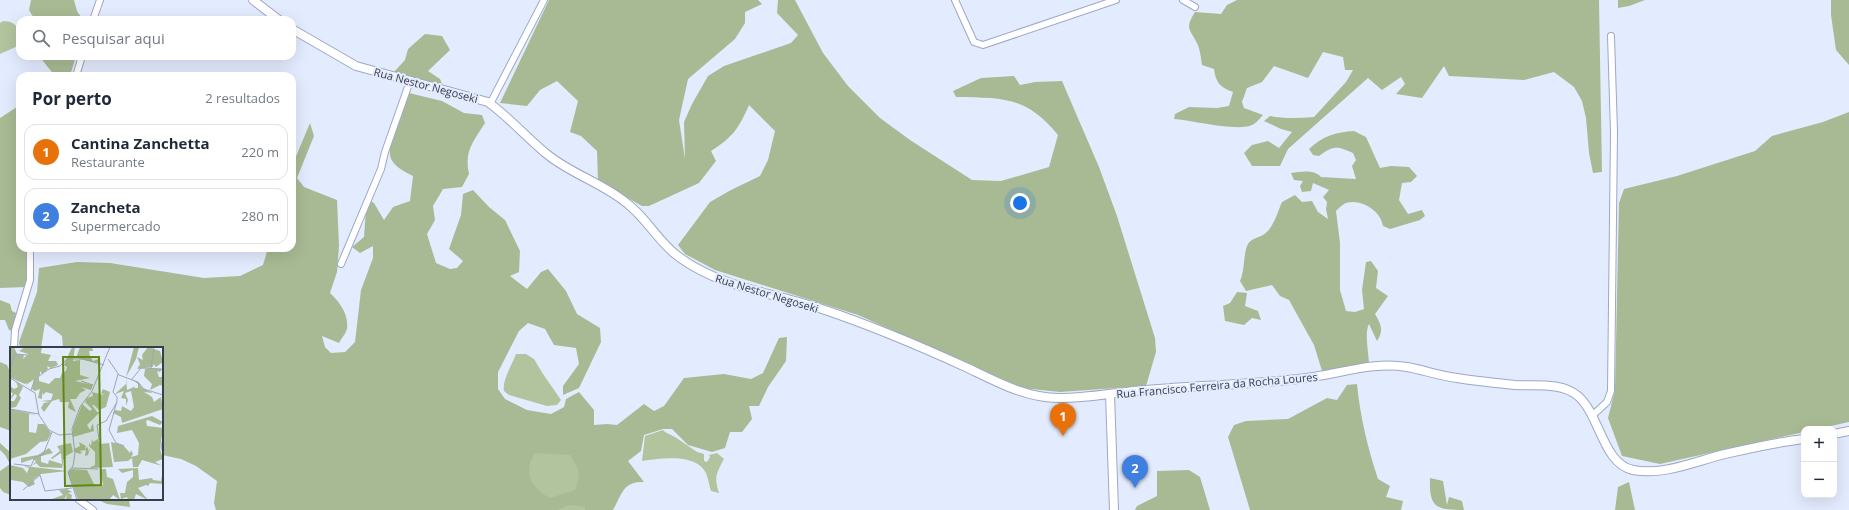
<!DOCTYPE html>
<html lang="pt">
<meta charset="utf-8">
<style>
body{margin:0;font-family:"Open Sans",sans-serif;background:#f2f2f3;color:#1f2937}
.controls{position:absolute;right:12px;bottom:12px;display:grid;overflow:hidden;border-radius:8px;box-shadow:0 4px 16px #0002}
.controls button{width:36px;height:36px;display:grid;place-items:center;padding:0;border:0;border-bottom:1px solid #e0e1e3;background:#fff;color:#1f2937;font:20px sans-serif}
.you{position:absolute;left:1020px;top:203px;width:14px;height:14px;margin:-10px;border:3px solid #fff;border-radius:50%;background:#1a73e8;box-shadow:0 0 0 6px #1a73e833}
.badge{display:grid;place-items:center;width:26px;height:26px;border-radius:50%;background:#5f8711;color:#fff;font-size:13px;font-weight:700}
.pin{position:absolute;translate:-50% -33px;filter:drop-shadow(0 1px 2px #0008)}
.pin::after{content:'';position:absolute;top:21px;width:14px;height:12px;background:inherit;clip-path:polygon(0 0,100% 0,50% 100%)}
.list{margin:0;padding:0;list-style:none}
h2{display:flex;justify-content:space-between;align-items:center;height:52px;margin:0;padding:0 16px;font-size:17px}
h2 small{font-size:13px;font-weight:400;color:#747a83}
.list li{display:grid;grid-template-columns:26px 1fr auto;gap:12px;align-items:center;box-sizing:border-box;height:56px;margin:0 8px 8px;padding:0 8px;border:1px solid #e0e1e3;border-radius:12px}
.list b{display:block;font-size:15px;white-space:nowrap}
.list p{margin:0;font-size:13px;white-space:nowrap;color:#747a83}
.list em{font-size:13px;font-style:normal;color:#747a83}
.icon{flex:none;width:22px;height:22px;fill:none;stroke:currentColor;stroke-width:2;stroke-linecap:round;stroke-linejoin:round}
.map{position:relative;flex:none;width:1849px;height:510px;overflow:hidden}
.search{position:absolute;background:#fff;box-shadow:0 4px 16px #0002;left:16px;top:16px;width:280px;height:44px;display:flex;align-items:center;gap:10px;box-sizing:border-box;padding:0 14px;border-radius:12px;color:#747a83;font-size:15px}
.panel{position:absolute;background:#fff;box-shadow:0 4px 16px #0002;left:16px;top:72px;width:280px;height:180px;border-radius:12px}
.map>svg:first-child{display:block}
.forest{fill:#a8ba94}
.water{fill:#b2c49e}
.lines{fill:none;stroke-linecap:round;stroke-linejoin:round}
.minor-casing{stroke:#9ca8c6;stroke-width:8}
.tertiary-casing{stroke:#9ca8c6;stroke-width:10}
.minor{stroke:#fff;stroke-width:6}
.tertiary{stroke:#fff;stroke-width:8}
.labels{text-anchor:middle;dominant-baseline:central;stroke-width:4;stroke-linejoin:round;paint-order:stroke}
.street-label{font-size:11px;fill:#383d49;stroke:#e3ebfe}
.inset-road{fill:none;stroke:#9fa5b6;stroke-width:1}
.view{fill:#5f8711;fill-opacity:0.15;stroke:#5f8711;stroke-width:2}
.inset-edge{fill:none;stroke:#383d49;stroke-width:2}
</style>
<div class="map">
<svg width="1849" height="510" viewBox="0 0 1849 510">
<rect width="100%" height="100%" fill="#e3ebfe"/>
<path class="forest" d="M31 0H74L77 11 83 20H35L29 10Z
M549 0H758L762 4 745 12V23L735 39 688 79 679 120 685 159 684 122 692 104 708 76 724 66 791 43 798 35 777 13 778 0H795L823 53 848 86 880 118 910 140 972 180 1001 181 1049 167 1058 135C1026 96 1003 98 956 97L953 91 981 78 1014 76 1020 85 1035 82 1062 81 1099 167 1117 216 1155 338 1156 352 1146 386 1060 392 1022 388 858 315 715 270 685 254 678 245 710 202 731 190 760 176 768 160 775 131 749 105C739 128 733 137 711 151L716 161 699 183 649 206H642L598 181 597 151 581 136 570 132 578 101 557 81 540 90 527 106 500 103Z
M1237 0H1599L1602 172 1593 173 1589 153 1586 118 1582 101 1574 87 1554 72 1524 80 1449 76 1444 66 1422 98 1396 94 1405 84 1401 77 1382 90 1368 78 1288 149 1280 166H1252L1244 153 1252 145 1268 141 1279 148 1292 132 1281 129 1264 121 1270 116C1285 119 1299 118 1314 117L1346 82 1353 70H1345L1343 57 1323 52 1308 78 1274 66 1262 82 1247 88 1242 102 1244 108 1263 115C1260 118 1257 122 1254 124 1240 133 1192 120 1174 119L1175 114 1189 107 1217 108 1229 106 1233 92C1220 87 1216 83 1214 69L1202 65C1201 58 1200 49 1197 43 1189 28 1185 28 1195 12L1221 14 1227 5Z
M1618 0H1645L1629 6 1618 8Z
M1831 0H1849V65L1836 50 1831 15Z
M425 34 442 36 450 50 428 71 440 79 443 86 393 73 405 60 408 49Z
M39 56H76L70 76H55Z
M409 93 442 101 464 113 482 115 485 123C473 142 464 151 469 174L462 187 443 189 433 206 435 220 427 234 436 263 450 269 457 268 463 261 449 249 461 215 463 194 473 190 489 207 505 220 520 251 519 272 510 276 527 289 541 272 548 269 566 291 577 314 600 328 601 342 579 388 563 395V386L579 364 576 348 554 345 545 329 528 323 519 331 498 372V389L505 399 527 410 551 414 564 407 566 399 579 392 594 410V425L607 424 617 425 644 404 654 411 664 406 684 378 724 374 751 379 763 373 779 338 787 337 786 361 768 387 759 406H749L752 419 742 432H730L725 448 712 452 688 445 672 429H663L644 435 641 451 628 461 644 482C623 481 622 494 613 510H216L214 503 217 481 196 466 181 459 162 455V348H63L62 336 45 323 41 348H20L19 342 37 292 39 268 77 262 110 263 204 278 240 276 263 265 268 248H292V166L310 123 314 136 297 178 304 187 337 200 339 246 337 272 330 293C340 302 349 315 347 329 346 333 341 339 339 343L322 336 325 347 331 353 345 352 355 342 361 290 373 258V246L360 253 352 247 364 237 366 209 370 201 374 203 384 220 393 207 410 201 413 176C381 161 388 151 399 123 403 113 405 103 409 93Z
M20 105V248H28L26 287 0 288V118Z
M1849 112V422L1817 429H1804V432L1660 464 1622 456 1608 418 1615 390 1619 203 1624 189 1677 176 1755 151 1772 136 1823 122Z
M1354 131 1366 137 1380 168 1391 166 1409 167 1417 176 1411 182 1402 183 1399 200 1408 214 1422 210 1425 216 1420 220 1390 229 1383 226C1381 211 1361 198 1346 203 1343 204 1339 208 1336 211L1340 243V290L1346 311 1355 312 1364 309 1362 290 1366 262 1371 261 1378 271 1376 288 1388 296 1375 314C1381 324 1384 331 1377 341L1369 324C1364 333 1369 354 1369 365L1322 371 1314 345 1289 300 1280 296 1272 285 1246 291 1240 281C1245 271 1243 253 1248 244 1252 238 1258 238 1263 235 1274 228 1277 213 1282 202L1295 195 1302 202 1312 201 1318 212 1328 219 1326 209 1327 202 1323 197 1329 190 1313 183 1311 191 1302 192 1300 186 1303 181 1294 180 1291 173C1301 172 1313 169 1321 177L1356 179 1352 166 1356 160 1353 153C1337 146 1334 145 1319 156L1313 155 1309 149C1323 136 1336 132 1354 131Z
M1237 292 1247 293 1245 306 1258 311 1261 320 1252 318 1244 325 1225 321 1223 306 1230 303Z
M0 300 10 304 12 311 16 313 12 331 9 330 5 320H0Z
M0 362 7 365 11 374V431L0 427Z
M1357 384C1360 416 1368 449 1378 479L1390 486 1386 497 1403 501 1401 510H1250L1228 437 1234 425 1246 421 1288 419 1327 398 1337 400 1347 385Z
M0 443 11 453V495L3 492 0 488V471L10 464 5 455 0 450Z
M1189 470 1200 477 1210 510H1135L1137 506 1157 496V471Z
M1430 478 1443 481 1447 505 1449 497 1462 501 1464 510C1436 510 1429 508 1430 478Z
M1629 482 1635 510H1615L1618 487Z
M96 499H129L130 507 107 504Z"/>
<path class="water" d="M3 21C19 21 20 32 20 45L0 54V23Z
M516 354H526L534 359 543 374 561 400 557 405 547 406 509 395 504 391C502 380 512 365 516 354Z
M663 430 665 432 675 437 697 452 704 454V461L707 462 710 457 709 455 717 453 724 459C716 474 714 477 719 493L711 491C709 485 708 475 704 470 692 453 659 459 642 461L645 436Z
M535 453 570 455C580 470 581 474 575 490L550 498C532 488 522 473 535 453Z
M570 505 585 507V510H557Z"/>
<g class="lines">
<defs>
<path id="minor" d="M955 0 974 42 983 45 1116 0
M1183 0 1195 7
M93 20 100 0
M76 76 82 56
M490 104 544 0
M341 264 381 169 385 152 410 81
M14 348 15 330 30 280V248
M1593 415 1607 402 1611 391 1614 132 1611 36
M78 499 93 510"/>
<path id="tertiary" d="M253 0 279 20
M292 29 356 66 488 102C510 118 527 138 548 155 573 175 605 184 629 205 648 220 659 243 679 257 721 288 774 293 822 309 873 326 922 347 970 369 999 383 1027 398 1059 398 1088 398 1117 392 1146 390 1200 385 1253 385 1306 378 1339 374 1374 361 1407 367 1424 370 1440 376 1457 378 1476 381 1496 383 1515 385 1535 386 1562 382 1578 396 1600 415 1603 464 1633 470 1663 476 1696 461 1725 454 1751 448 1778 442 1804 439
M1110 394 1114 510
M1834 434 1849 431"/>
</defs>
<use href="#minor" class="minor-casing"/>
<use href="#tertiary" class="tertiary-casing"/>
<use href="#minor" class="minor"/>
<use href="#tertiary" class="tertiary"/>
</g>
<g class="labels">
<g class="street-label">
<text transform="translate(426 85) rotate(15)">Rua Nestor Negoseki</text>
<text transform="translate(767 293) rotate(17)">Rua Nestor Negoseki</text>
<text transform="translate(1217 385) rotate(-5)">Rua Francisco Ferreira da Rocha Loures</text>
</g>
</g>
<g transform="translate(10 347)">
<rect width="153" height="153" fill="#e3ebfe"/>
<path d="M0 0H4L7 7 14 8 13 12 18 7 9 4 15 0H32L31 6 41 8 38 14H46L48 18 41 21 37 19 38 22 32 27 30 24V28L16 38 17 36 15 37 1 31ZM65 0 63 14 70 13V28L80 31 65 34 83 38 81 43 71 40 76 43 70 46 66 52H60L66 65 58 61 59 55H50L49 52 42 54 34 65 31 61 34 56 40 55 31 54 41 53 43 47 36 45 33 48 32 45V52L28 51 30 42 25 44 22 42 24 32 29 30V34L39 37 45 31H50L52 26 56 24 57 20 54 18 61 2ZM70 0H82L83 4H79L80 9 83 14 89 12 90 16 69 12 68 9 66 11ZM124 0H129L126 12 116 30ZM138 0 150 4 153 15 146 20 143 17V20L127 22 130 17 127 10 133 13 132 8ZM135 22H152L150 25 147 24 149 30H153V39L150 38 140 43 142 37 134 29ZM116 31 117 43 124 40 121 36 125 41H128V37L121 32 129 36 132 41 143 46 134 45 142 50 144 55 151 50 153 62 112 76 111 70 103 66 105 63 111 64 112 59 121 64 124 60 121 44 115 46 118 53 116 59V52L111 51 114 44 105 47 116 37ZM6 34 13 40 9 48 11 51 6 60 0 61V54H4L7 49 5 47 0 53 3 46 0 45V39L4 42 8 40ZM93 42 100 45 96 60 89 63 84 58H82L87 65H90L77 78 80 83 83 76 84 84 63 90V81L71 60 72 57 80 64 82 62 75 55 77 51 83 49 82 45 94 48 91 46ZM0 62 27 68 19 67V85L26 86 29 71 28 77H34L41 86 37 94 30 95 16 107 0 112ZM142 69 153 75 150 78 138 73 136 74 137 79 153 81 150 102 153 112 145 115 152 119 132 113 128 120H123L122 111 118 114 104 115 101 95 113 98 120 106 121 103 123 107 121 110 128 108 129 96 122 83 107 86 108 79ZM82 92 83 95 88 92 90 97 99 96 103 120 79 121 85 118V105L79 99V96L81 99ZM69 95 76 99 75 102 78 100V104L80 101 78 108 75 109 76 103 69 104 72 105 70 107 65 105 64 102 70 99ZM61 96 63 105 54 110H57L53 113V116L52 121 30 120 26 116 22 119 26 114 23 112 11 116V111L28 108 39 101 43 106 31 109V115L38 117 39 113 52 117 51 106 42 112 41 111 50 104 47 99ZM0 118 13 121 17 126 19 121 14 119 57 124 31 127 23 133 25 137 19 140 13 135 1 133ZM128 121 129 133 142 131 143 133 151 134 152 128 153 137 140 136 138 139 136 138 128 141 138 153 126 147 124 153H118L117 150 111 152 110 146H115L117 135 123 130V123L112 126 108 122ZM61 122 77 123 85 139 93 138 90 122H96L97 130 103 132 110 153 103 148 99 153H68L58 126ZM57 142 62 145 58 146 62 148 61 153 56 152 57 147 54 153 42 152 53 148 49 143Z" fill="#a8ba94"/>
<path class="inset-road" d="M98 12 109 28 128 35 134 42 153 48M141 21 144 0M0 22 5 7 17 8M108 27 103 45 107 50V54L99 83 106 96 114 99M0 31 25 46 29 68 39 83 49 88 62 87M122 32 131 21 153 22M71 34 83 38M21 43 25 32 39 22 50 19 57 12H73L94 18M0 62 29 67M153 91 151 101 153 105M89 93 87 78 96 74 107 55M4 117 21 119 25 110 33 108 42 85M62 121 88 122M13 143 30 128 35 144 62 141M67 153 58 125 63 119 65 107 62 82 70 60 82 44 100 0"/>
<path class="view" d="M53 10H89L91 138 55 139Z"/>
<rect width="153" height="153" class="inset-edge"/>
</g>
</svg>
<div class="controls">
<button>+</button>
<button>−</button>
</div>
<div class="you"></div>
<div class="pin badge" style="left:1063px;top:436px;background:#e8710a">1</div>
<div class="pin badge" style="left:1135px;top:488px;background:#3f7fe0">2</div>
<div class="search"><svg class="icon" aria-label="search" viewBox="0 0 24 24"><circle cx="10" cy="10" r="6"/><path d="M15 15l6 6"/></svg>Pesquisar aqui</div>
<section class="panel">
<h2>Por perto<small>2 resultados</small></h2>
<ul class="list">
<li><span class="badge" style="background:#e8710a">1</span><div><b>Cantina Zanchetta</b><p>Restaurante</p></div><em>220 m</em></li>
<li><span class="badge" style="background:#3f7fe0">2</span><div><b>Zancheta</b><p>Supermercado</p></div><em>280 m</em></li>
</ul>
</section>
</div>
